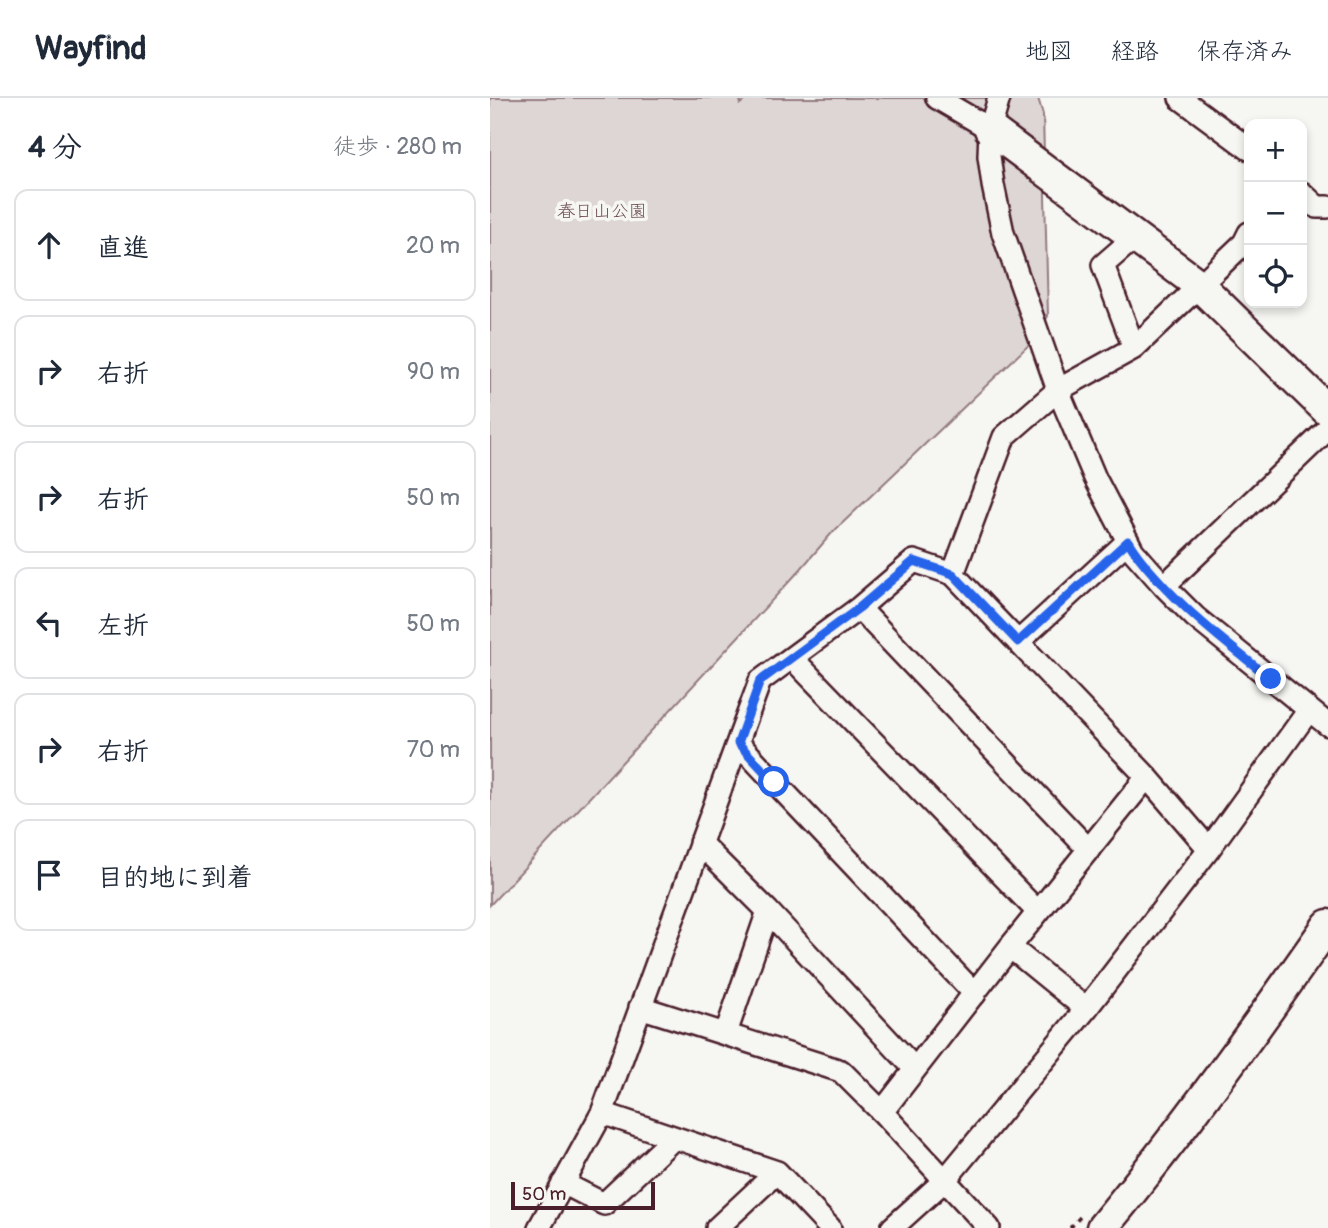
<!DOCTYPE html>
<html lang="ja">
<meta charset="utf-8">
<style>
body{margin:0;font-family:Pangolin,"Klee One",sans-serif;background:#f2f2f3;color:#1f2937}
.controls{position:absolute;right:21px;top:21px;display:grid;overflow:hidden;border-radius:14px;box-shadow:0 4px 10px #0003}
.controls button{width:63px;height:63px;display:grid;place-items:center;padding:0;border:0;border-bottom:2px solid #e0e1e3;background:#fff;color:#1f2937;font:35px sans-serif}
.scale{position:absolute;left:21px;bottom:18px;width:144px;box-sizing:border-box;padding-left:7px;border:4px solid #4a1f2b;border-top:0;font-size:19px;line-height:24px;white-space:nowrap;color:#4a1f2b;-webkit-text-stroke:5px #f6f6f2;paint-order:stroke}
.stop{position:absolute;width:21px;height:21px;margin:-16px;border:5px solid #2563eb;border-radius:50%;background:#fff}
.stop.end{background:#2563eb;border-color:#fff;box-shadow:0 2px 7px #0008}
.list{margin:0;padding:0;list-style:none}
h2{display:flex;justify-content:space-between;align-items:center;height:91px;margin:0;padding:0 28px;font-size:30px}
h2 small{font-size:23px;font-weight:400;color:#747a83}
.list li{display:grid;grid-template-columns:46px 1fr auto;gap:21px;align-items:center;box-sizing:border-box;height:112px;margin:0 14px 14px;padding:0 14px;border:2px solid #e0e1e3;border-radius:14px}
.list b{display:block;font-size:26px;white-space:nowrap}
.list em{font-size:23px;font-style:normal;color:#747a83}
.icon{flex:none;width:38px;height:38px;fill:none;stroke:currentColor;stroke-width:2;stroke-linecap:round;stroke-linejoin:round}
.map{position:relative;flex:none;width:838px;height:1130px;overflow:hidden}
header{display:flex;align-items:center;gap:42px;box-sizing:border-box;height:98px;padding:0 35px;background:#fff;border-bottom:2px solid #e0e1e3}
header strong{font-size:33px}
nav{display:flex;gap:38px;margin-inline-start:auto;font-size:24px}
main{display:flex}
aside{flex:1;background:#fff}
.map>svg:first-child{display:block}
.green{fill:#ddd6d5;stroke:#947a80;stroke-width:2}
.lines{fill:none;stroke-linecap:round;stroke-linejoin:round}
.street-casing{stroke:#4a1f2b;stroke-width:26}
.secondary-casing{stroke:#4a1f2b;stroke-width:35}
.path{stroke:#4a1f2b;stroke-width:3.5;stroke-dasharray:5 5;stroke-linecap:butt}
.street{stroke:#f6f6f2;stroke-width:21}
.secondary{stroke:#f6f6f2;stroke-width:30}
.route{stroke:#2563eb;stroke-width:9}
.labels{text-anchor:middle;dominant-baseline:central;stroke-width:7;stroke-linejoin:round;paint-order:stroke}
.park-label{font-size:18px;fill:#6f4d56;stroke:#f6f6f2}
</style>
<header>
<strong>Wayfind</strong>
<nav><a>地図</a><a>経路</a><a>保存済み</a></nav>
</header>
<main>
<aside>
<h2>4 分<small>徒歩 · 280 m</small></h2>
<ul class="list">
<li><svg class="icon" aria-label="ahead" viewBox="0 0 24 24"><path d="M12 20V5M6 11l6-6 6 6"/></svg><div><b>直進</b></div><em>20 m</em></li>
<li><svg class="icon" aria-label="right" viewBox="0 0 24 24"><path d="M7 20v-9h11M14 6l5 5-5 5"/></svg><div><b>右折</b></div><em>90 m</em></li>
<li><svg class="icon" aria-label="right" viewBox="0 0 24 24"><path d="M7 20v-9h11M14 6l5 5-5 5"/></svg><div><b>右折</b></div><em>50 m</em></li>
<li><svg class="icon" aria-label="left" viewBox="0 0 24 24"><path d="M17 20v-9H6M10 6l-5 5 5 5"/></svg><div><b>左折</b></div><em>50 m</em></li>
<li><svg class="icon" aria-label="right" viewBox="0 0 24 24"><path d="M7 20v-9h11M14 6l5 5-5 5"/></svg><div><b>右折</b></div><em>70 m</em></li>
<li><svg class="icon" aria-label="arrive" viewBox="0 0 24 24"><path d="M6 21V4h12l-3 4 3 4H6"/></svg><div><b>目的地に到着</b></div></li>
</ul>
</aside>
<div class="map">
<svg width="838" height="1130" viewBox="0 0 838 1130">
<rect width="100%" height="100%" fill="#f6f6f2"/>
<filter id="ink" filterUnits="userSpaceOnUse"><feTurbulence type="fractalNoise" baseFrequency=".0143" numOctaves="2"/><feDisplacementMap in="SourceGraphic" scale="14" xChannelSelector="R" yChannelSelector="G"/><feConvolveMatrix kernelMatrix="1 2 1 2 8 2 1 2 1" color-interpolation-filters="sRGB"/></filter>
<g filter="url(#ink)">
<path class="green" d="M0 0H251L250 6 258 0H548L553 17 558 218 545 241 341 436 309 473 0 807Z"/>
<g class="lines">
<defs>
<path id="street" d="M447 0 500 31
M509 0 500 31 499 58 503 87 513 135 568 292 605 380 643 453 674 488 705 519 838 627
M690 0 759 51
M812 95 827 109H838
M644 250 613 167 644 140
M463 476 514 339 568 292 644 250 754 145 759 135
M674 488 838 331
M369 510 599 752
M528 544 638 443
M302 560 548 814
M248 645 485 896
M210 745 278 813 425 971
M520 849 596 911
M150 909 351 973 392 1014 499 1130
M236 935 278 813
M392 1014 520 849 657 679
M112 1015 287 1074 340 1130
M73 1085 114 1106 184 1040
M49 1130 112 1015 270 583 369 510 424 463 463 476 657 679 719 751
M227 1130 287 1074
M402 1130 455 1082 596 911 719 751 819 612"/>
<path id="secondary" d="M500 31 709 187 838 313
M612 1130C692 1033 766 930 838 827"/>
</defs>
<use href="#street" class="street-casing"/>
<use href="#secondary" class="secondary-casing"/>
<path class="path" d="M580 1130 590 1119"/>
<use href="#street" class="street"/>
<use href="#secondary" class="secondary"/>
</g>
</g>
<g class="lines" filter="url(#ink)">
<path class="route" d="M284 684 248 645 270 583 369 510 424 463 463 476 528 544 638 443C645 455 654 466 664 477 699 517 740 548 781 581"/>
</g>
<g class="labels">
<g class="park-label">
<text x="112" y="113">春日山公園</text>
</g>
</g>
</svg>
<div class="controls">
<button>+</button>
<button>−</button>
<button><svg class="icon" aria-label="locate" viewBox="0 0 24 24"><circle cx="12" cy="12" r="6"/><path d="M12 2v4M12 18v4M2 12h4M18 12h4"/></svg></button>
</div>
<div class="scale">50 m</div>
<div class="stop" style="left:284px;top:684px"></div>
<div class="stop end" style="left:781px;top:581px"></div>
</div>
</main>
